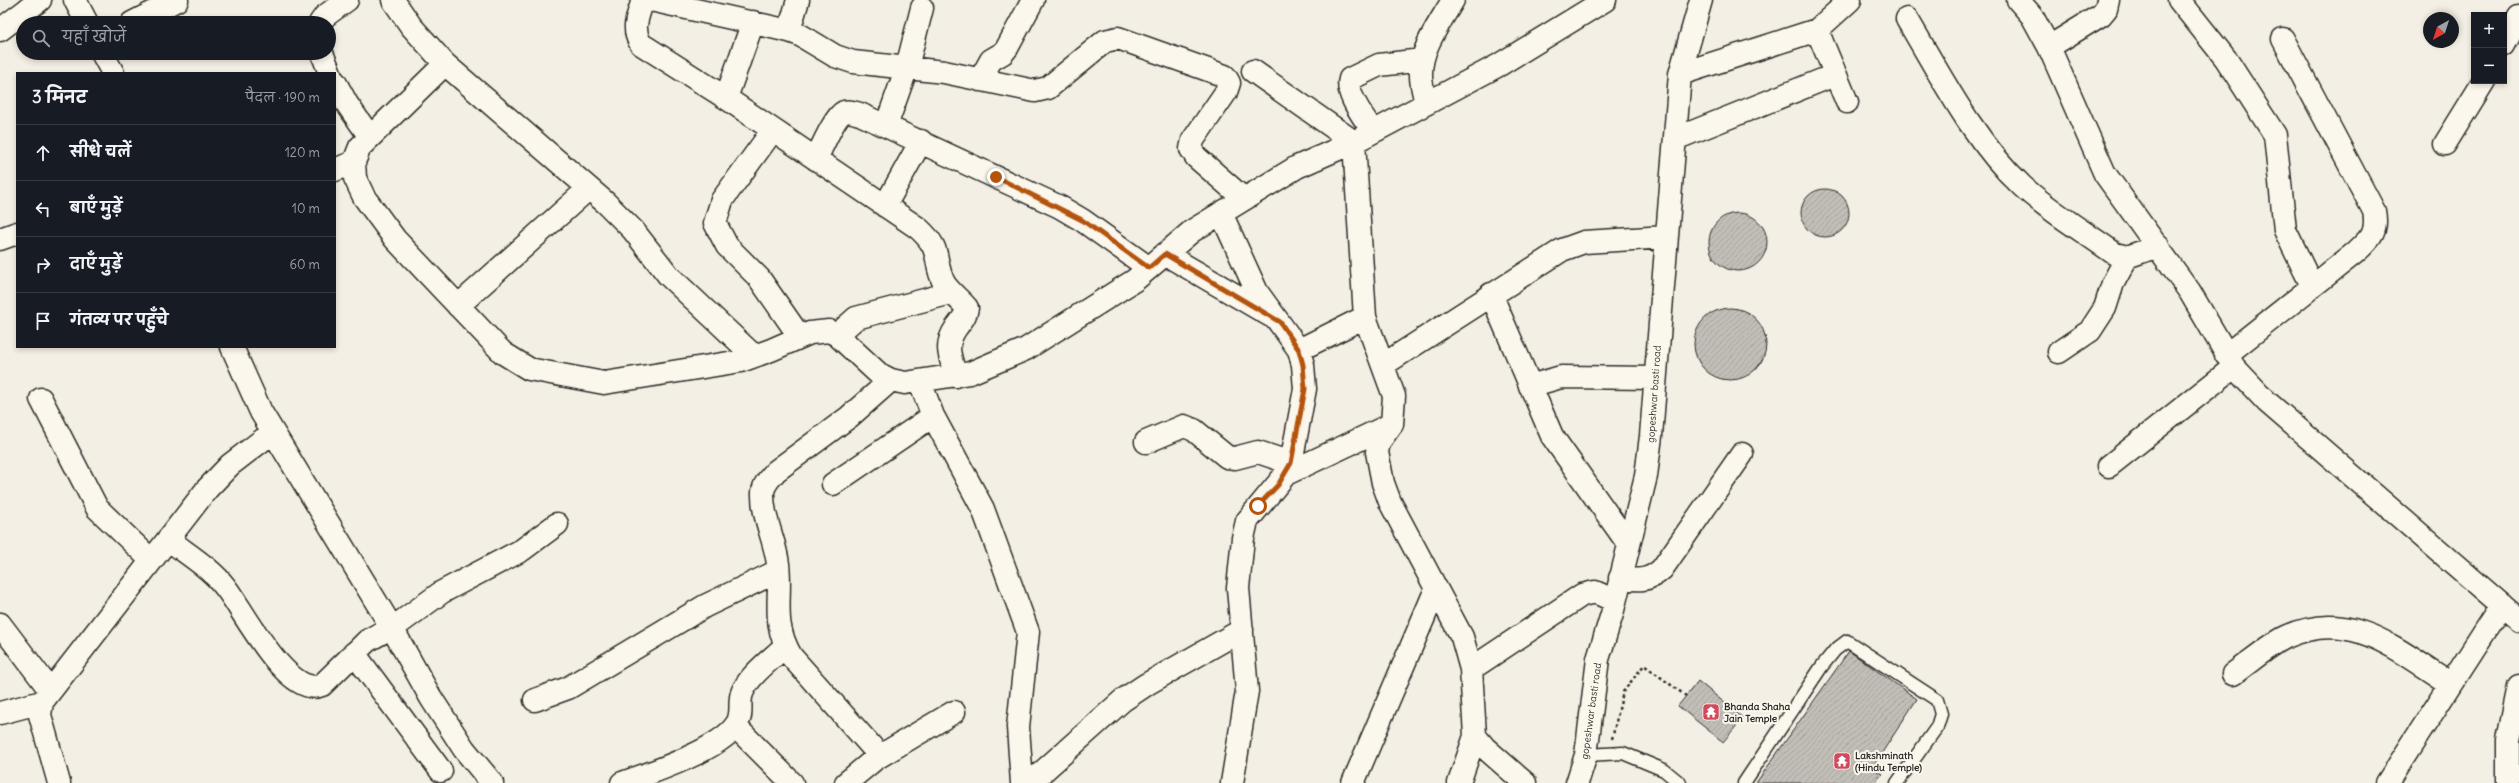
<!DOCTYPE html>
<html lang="hi">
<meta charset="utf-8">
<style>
body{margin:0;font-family:Delius,"Playpen Sans Deva",sans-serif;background:#20242c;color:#f1f3f6}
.controls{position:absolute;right:12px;top:12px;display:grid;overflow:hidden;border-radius:0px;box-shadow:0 2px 6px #0003}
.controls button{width:36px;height:36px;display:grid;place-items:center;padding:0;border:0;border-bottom:1px solid #363941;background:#171b24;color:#f1f3f6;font:20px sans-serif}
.compass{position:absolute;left:2423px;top:12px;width:36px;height:36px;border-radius:50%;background:#171b24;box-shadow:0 2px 6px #0003;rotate:219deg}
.stop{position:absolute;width:12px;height:12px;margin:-9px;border:3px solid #b45309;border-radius:50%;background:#fff}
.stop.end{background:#b45309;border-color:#fff;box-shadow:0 1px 4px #0008}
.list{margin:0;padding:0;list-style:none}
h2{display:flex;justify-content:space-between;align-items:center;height:52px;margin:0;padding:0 16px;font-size:17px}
h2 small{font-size:13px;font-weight:400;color:#9ea1a6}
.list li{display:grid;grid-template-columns:26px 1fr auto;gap:12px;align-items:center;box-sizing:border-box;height:56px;padding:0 16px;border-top:1px solid #363941}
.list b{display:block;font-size:15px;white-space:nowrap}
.list em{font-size:13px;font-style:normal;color:#9ea1a6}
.icon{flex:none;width:22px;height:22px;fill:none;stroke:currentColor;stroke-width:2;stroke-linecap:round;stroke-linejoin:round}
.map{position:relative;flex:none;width:2519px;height:783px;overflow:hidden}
.search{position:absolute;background:#171b24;box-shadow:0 2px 6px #0003;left:16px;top:16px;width:320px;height:44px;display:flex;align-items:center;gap:10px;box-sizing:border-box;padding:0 14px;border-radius:22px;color:#9ea1a6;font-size:15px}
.panel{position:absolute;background:#171b24;box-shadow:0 2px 6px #0003;left:16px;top:72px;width:320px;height:276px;border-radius:0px}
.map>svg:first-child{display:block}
.building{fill:url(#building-hatch);stroke:#2b2b2b}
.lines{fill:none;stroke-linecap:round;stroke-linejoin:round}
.service-casing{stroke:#2b2b2b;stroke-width:15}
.minor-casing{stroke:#2b2b2b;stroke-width:25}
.tertiary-casing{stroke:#2b2b2b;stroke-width:25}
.path{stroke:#2b2b2b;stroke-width:2.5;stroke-dasharray:3 3;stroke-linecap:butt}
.service{stroke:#fbf7ec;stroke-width:12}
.minor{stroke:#fbf7ec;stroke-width:22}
.tertiary{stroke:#fbf7ec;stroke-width:22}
.route{stroke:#b45309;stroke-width:5}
.labels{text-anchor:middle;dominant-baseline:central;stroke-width:4;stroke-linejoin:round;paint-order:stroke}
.street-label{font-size:10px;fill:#2b2b2b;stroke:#fbf7ec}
.poi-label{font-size:10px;font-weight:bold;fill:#2b2b2b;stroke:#fbf7ec;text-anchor:start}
</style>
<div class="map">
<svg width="2519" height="783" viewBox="0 0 2519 783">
<defs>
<pattern id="building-hatch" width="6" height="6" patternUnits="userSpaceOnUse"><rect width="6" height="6" fill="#c0beb6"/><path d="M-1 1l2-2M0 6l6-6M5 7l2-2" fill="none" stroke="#a5a39d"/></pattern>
</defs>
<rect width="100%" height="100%" fill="#f3efe4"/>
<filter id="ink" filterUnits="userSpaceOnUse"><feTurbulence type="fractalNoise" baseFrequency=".025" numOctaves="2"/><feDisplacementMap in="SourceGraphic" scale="8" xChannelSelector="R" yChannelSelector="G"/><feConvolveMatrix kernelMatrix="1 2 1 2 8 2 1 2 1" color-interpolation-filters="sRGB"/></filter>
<g filter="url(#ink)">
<path class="building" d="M1801 213a24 24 0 1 1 48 0a24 24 0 1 1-48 0Z
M1709 242a29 29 0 1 1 58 0a29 29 0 1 1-58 0Z
M1694 344a36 36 0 1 1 72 0a36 36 0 1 1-72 0Z
M1849 651 1917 699 1872 768 1882 774 1875 783H1756Z
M1698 681 1743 718 1723 742 1678 706Z"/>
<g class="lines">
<defs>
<path id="service" d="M1586 755 1623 753 1664 770 1680 783
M1744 783 1822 666 1835 650 1847 641 1937 700 1941 714 1937 727 1897 783"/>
<path id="minor" d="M75 0 87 23
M393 0 411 26 445 64 606 203 633 230 669 276 753 355
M643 0C638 16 631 29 641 44L726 98 918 228C944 251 932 259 944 283 950 293 960 299 967 308 966 316 961 321 956 328 944 345 950 357 956 376
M651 0 789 31 800 35 835 56 853 62 944 72 1035 91 1048 88 1105 41 1118 38 1225 76 1229 83 1226 92 1193 140 1191 149 1196 157 1244 199
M2018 0 2032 16 2049 47 2105 174 2190 292 2234 367 2267 402 2519 620
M2179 0 2226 59 2275 135 2285 230 2312 286
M1907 19C1941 76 1973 140 2022 186 2049 211 2085 232 2115 254L2127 257 2158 246
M132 23 177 0
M320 23 325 16 347 0
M0 30 40 0
M1817 30 1847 102
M789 31 798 0
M2504 45 2519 17
M2049 47 2101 15 2106 9 2108 0
M102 53 113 73
M322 53 330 73
M445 64 360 147 354 162 355 178 364 197 395 239 503 353 529 369 604 383 741 361 771 350 810 333 829 331 837 335 879 374 891 380 905 383 970 373 1026 349 1135 280 1192 231 1297 167 1354 142 1499 65 1605 0
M1253 71 1354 142 1365 317 1394 396 1392 424 1379 442 1377 452 1383 483 1390 502 1462 637 1471 669 1475 736 1485 748 1525 783
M1680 74 1817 30 1850 0
M980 80 991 60 1003 53 1007 48 1033 0
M335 82 347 104 370 137
M726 98 753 22
M1426 103C1424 94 1421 85 1421 76 1420 48 1440 23 1453 0
M886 126 907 67 922 8
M773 130 722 200 715 223 727 246 759 278 800 337
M1373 132C1365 118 1345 95 1350 79L1379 65 1422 60
M1675 139 1827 78
M2445 144 2484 81
M816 159C821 149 835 116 844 112 850 110 855 113 860 114L1060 207 1082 220 1149 268
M335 170 354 162
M885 206 921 141
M1221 213 1257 292 1299 350 1303 365 1305 389 1291 463 1286 474 1247 521 1243 538 1238 588 1247 691 1232 783
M0 239 17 233
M1165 254 1271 316
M1491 294 1552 436 1629 545
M458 306 588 189
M837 335 856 318 951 293
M232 347 261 412 392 628 431 698 464 749 492 783
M1299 350 1365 317
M2059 352 2090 331 2105 308 2113 283 2127 257
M2226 355 2356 252C2371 238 2378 232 2374 211L2283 39
M1383 365 1562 250 1584 242 1666 237
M920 382 933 416 983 509 1028 632 1018 727 1022 783
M1530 386 1561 377 1655 378
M41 399 97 508 151 560
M1146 442 1184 426 1194 430 1227 457 1235 458 1258 452 1291 463
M2109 466 2234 367
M1286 474 1392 424
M833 484 933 416
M168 539C187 554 211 568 226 588 242 608 288 700 322 685L367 641 401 622 442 592 522 550 557 524
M1620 578C1638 580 1648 582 1662 569L1742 454
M0 624 50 690
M354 653 441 771
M1471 669 1582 595 1595 592 1615 601
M2233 674C2250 662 2268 646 2286 637 2352 607 2398 651 2451 684
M535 700 568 688 705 606 778 571
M0 713 42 702
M735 726 792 783
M880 756 791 656C771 621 782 601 778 564 775 539 762 517 763 492 764 483 771 477 776 471L849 417 891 380
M59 783 40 715 42 702 207 489 230 465 273 432
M622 783C651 773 719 750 736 725 744 714 738 704 742 693 749 675 772 659 785 646
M846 783 875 759 954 712
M1030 783 1123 700 1147 684 1242 630
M1353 783 1436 589
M1459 783 1475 736
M1577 783 1586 755 1598 659 1612 614 1646 476 1651 436 1680 74 1701 0
M2387 783 2502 605"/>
<path id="tertiary" d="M2508 783V740L2519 686"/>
</defs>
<use href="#service" class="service-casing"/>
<use href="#minor" class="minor-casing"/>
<use href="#tertiary" class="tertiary-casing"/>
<path class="path" d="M1612 739 1623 692 1644 665 1686 696"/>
<use href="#service" class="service"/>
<use href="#minor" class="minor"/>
<use href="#tertiary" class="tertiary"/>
</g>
</g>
<g class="lines" filter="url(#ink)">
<path class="route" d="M996 177 1082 220 1149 268 1165 254 1280 322 1299 350 1303 365 1305 389 1291 463 1278 485 1258 506"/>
</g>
<defs>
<symbol id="temple-square" viewBox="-11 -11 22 22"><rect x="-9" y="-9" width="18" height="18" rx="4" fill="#d1495b" stroke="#fbf7ec"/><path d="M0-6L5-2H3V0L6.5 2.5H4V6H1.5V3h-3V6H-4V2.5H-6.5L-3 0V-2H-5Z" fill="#fff"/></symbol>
</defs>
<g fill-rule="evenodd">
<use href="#temple-square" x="1701" y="702" width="20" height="20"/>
<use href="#temple-square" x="1832" y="751" width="20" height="20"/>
</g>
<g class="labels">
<g class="street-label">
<text transform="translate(1654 394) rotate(-86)">gopeshwar basti road</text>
<text transform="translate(1591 711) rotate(-82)">gopeshwar basti road</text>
</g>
<g class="poi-label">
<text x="1724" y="706">Bhanda Shaha<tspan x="1724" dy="12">Jain Temple</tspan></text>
<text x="1855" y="755">Lakshminath<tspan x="1855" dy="12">(Hindu Temple)</tspan></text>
</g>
</g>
</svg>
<div class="controls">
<button>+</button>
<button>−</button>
</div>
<svg class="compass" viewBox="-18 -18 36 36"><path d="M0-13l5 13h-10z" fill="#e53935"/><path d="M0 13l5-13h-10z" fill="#9ea1a6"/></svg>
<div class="stop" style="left:1258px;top:506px"></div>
<div class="stop end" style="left:996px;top:177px"></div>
<div class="search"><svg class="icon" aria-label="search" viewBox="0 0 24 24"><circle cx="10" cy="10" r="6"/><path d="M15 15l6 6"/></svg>यहाँ खोजें</div>
<section class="panel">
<h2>3 मिनट<small>पैदल · 190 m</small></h2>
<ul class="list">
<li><svg class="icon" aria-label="ahead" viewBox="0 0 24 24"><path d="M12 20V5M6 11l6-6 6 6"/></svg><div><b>सीधे चलें</b></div><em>120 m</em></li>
<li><svg class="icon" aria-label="left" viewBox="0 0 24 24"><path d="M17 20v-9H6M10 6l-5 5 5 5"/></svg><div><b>बाएँ मुड़ें</b></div><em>10 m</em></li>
<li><svg class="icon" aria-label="right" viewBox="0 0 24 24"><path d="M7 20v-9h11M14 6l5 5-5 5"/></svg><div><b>दाएँ मुड़ें</b></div><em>60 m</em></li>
<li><svg class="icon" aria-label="arrive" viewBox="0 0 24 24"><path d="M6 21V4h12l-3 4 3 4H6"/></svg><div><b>गंतव्य पर पहुँचे</b></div></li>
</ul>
</section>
</div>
